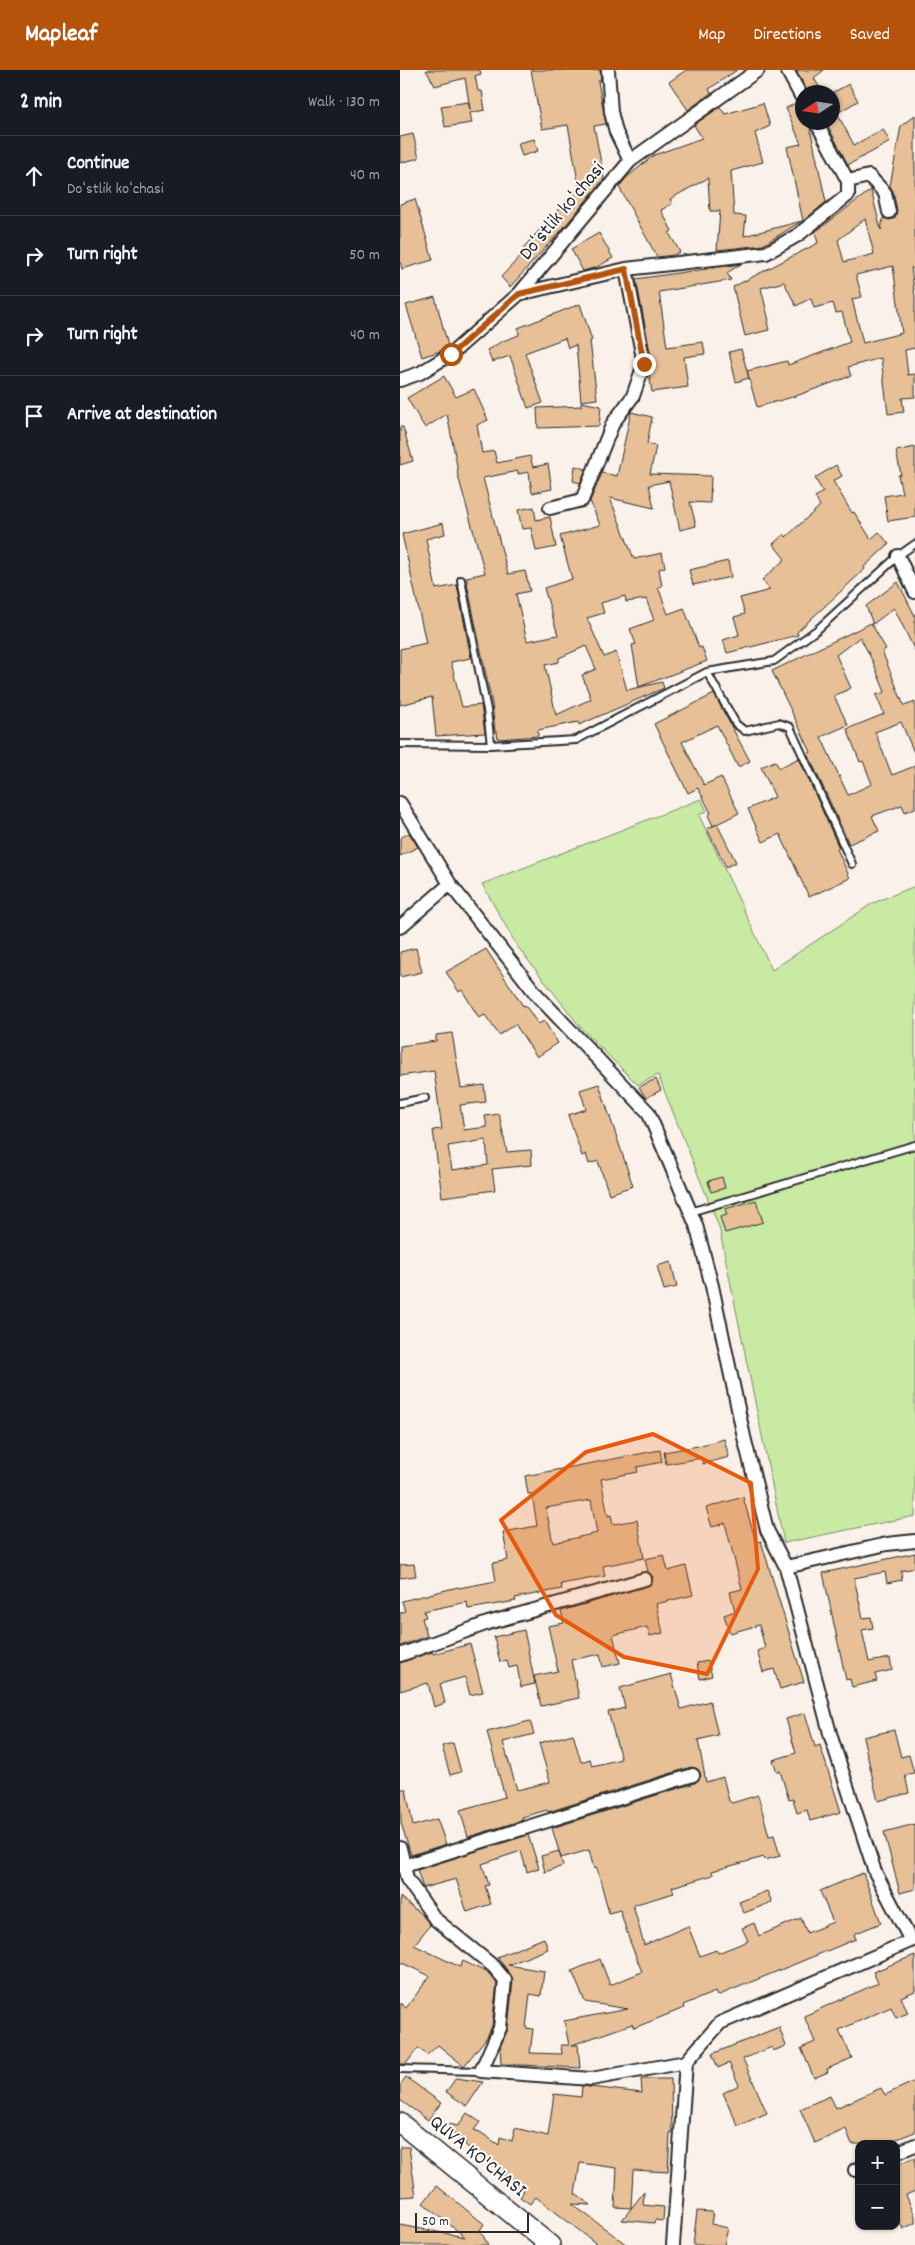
<!DOCTYPE html>
<meta charset="utf-8">
<style>
body{margin:0;font-family:Dekko,sans-serif;background:#20242c;color:#f1f3f6}
.controls{position:absolute;right:15px;bottom:15px;display:grid;overflow:hidden;border-radius:10px;box-shadow:0 1px 4px #0004}
.controls button{width:45px;height:45px;display:grid;place-items:center;padding:0;border:0;border-bottom:1px solid #363941;background:#171b24;color:#f1f3f6;font:25px sans-serif}
.compass{position:absolute;left:395px;top:15px;width:45px;height:45px;border-radius:50%;background:#171b24;box-shadow:0 1px 4px #0004;rotate:258deg}
.scale{position:absolute;left:15px;bottom:12px;width:114px;box-sizing:border-box;padding-left:5px;border:2px solid #2b2b2b;border-top:0;font-size:14px;line-height:18px;white-space:nowrap;color:#2b2b2b;-webkit-text-stroke:4px #fff;paint-order:stroke}
.stop{position:absolute;width:15px;height:15px;margin:-11px;border:4px solid #b45309;border-radius:50%;background:#fff}
.stop.end{background:#b45309;border-color:#fff;box-shadow:0 1px 5px #0008}
.list{margin:0;padding:0;list-style:none}
h2{display:flex;justify-content:space-between;align-items:center;height:65px;margin:0;padding:0 20px;font-size:21px}
h2 small{font-size:16px;font-weight:400;color:#9ea1a6}
.list li{display:grid;grid-template-columns:32px 1fr auto;gap:15px;align-items:center;box-sizing:border-box;height:80px;padding:0 20px;border-top:1px solid #363941}
.list b{display:block;font-size:19px;white-space:nowrap}
.list p{margin:0;font-size:16px;white-space:nowrap;color:#9ea1a6}
.list em{font-size:16px;font-style:normal;color:#9ea1a6}
.icon{flex:none;width:28px;height:28px;fill:none;stroke:currentColor;stroke-width:2;stroke-linecap:round;stroke-linejoin:round}
.map{position:relative;flex:none;width:515px;height:2175px;overflow:hidden}
header{display:flex;align-items:center;gap:30px;box-sizing:border-box;height:70px;padding:0 25px;background:#b45309;color:#fff}
header strong{font-size:24px}
nav{display:flex;gap:28px;margin-inline-start:auto;font-size:18px}
main{display:flex}
aside{flex:1;background:#171b24}
.map>svg:first-child{display:block}
.green{fill:#c8eaa3;stroke:#7a8a67}
.building{fill:#e7c097;stroke:#2b2b2b;fill-rule:evenodd}
.lines{fill:none;stroke-linecap:round;stroke-linejoin:round}
.service-casing{stroke:#2b2b2b;stroke-width:10}
.minor-casing{stroke:#2b2b2b;stroke-width:16}
.secondary-casing{stroke:#2b2b2b;stroke-width:22}
.service{stroke:#fff;stroke-width:6}
.minor{stroke:#fff;stroke-width:12}
.secondary{stroke:#fff;stroke-width:19}
.route{stroke:#b45309;stroke-width:6}
.marked{fill:#e8590c;fill-opacity:0.2;stroke:#e8590c;stroke-width:4;stroke-linejoin:round}
.labels{text-anchor:middle;dominant-baseline:central;stroke-width:4;stroke-linejoin:round;paint-order:stroke}
.street-label{font-size:20px;fill:#2b2b2b;stroke:#fff}
</style>
<header>
<strong>Mapleaf</strong>
<nav><a>Map</a><a>Directions</a><a>Saved</a></nav>
</header>
<main>
<aside>
<h2>2 min<small>Walk · 130 m</small></h2>
<ul class="list">
<li><svg class="icon" aria-label="ahead" viewBox="0 0 24 24"><path d="M12 20V5M6 11l6-6 6 6"/></svg><div><b>Continue</b><p>Doʻstlik koʻchasi</p></div><em>40 m</em></li>
<li><svg class="icon" aria-label="right" viewBox="0 0 24 24"><path d="M7 20v-9h11M14 6l5 5-5 5"/></svg><div><b>Turn right</b></div><em>50 m</em></li>
<li><svg class="icon" aria-label="right" viewBox="0 0 24 24"><path d="M7 20v-9h11M14 6l5 5-5 5"/></svg><div><b>Turn right</b></div><em>40 m</em></li>
<li><svg class="icon" aria-label="arrive" viewBox="0 0 24 24"><path d="M6 21V4h12l-3 4 3 4H6"/></svg><div><b>Arrive at destination</b></div></li>
</ul>
</aside>
<div class="map">
<svg width="515" height="2175" viewBox="0 0 515 2175">
<rect width="100%" height="100%" fill="#faf2ea"/>
<filter id="ink" filterUnits="userSpaceOnUse"><feTurbulence type="fractalNoise" baseFrequency=".02" numOctaves="2"/><feDisplacementMap in="SourceGraphic" scale="10" xChannelSelector="R" yChannelSelector="G"/><feConvolveMatrix kernelMatrix="1 2 1 2 8 2 1 2 1" color-interpolation-filters="sRGB"/></filter>
<g filter="url(#ink)">
<path class="green" d="M301 729 307 741 299 745 372 900 473 833 515 816V1446L384 1473 319 1157 258 1005 238 1015 182 959 117 876 82 814Z"/>
<path class="building" d="M26 0H80L81 4 75 6 78 21H82L85 40 70 43 72 53 45 57 41 36 68 32 70 39 65 8 35 16Z
M131 0H200L201 11H198L206 54 194 56 204 109 165 156 110 217 101 207 126 180 123 178 179 117 168 55 142 59Z
M286 0H337L309 19 311 23 288 40 269 12Z
M396 0H424L414 8 422 22H408Z
M449 14 458 31 437 43 454 75 483 59 490 72 448 95 426 52H432V23Z
M363 33 370 56 355 63 363 92 331 101 334 145 346 146 344 166 402 151 363 175 317 180 320 141H310L308 108 270 129 272 134 261 140 272 161 269 163 280 182 274 185 257 187 219 117 226 108 254 85 302 68 294 55 320 37 325 44Z
M396 33 402 40V52H408L410 58 426 132 403 151 387 77 401 74 386 38Z
M515 45V198H511L515 226V278L505 280 508 305 515 304V327L502 328 504 342 488 344 481 288 448 297 451 306 396 326 357 337 347 301 387 291 388 295 450 272 442 242 436 243 433 233 414 238 411 228 396 236 384 212 361 218 369 251 367 252 369 260 345 266 333 217 418 173 415 162 471 120 481 160 483 148 490 150 495 148 497 140 493 121 490 116 501 56ZM465 149 474 184 444 192 438 170ZM493 196 502 263 463 273 452 229 462 227 456 205Z
M13 64 19 88 0 93V67Z
M134 69 138 81 122 86 118 73Z
M15 129 33 190 2 199 0 191V134Z
M199 163 213 188 197 197 183 201 171 179Z
M341 194 327 203 331 210 259 222 267 277 303 272 305 284 284 287 288 317 252 322 249 304 252 292 236 209Z
M35 227 48 276 40 281 22 287 6 235Z
M180 234 192 270 190 271 197 329 181 331 176 275 168 278 165 268 125 283 143 333 128 338 110 286 92 292 87 280 103 271 119 265 118 258Z
M341 279 349 308 336 312 329 282Z
M44 306 56 327 74 319 88 350 77 355 82 383 94 381 97 393 130 386 133 397 148 394 152 419 132 423 129 402 118 404V401L83 408 108 504 125 501 130 521 116 524 127 571 158 565 144 518 172 509 160 466 200 455 190 431 202 403 217 406 231 342 252 347 247 374 256 376 250 404 311 406 310 433 290 432 296 456 280 460 269 411 249 415 254 438 210 428 234 489 262 483 265 497 259 499 262 516 258 517 268 544 284 538 299 578 302 577 307 591 239 617 232 575 236 574 230 559 254 550 246 529 226 532 225 526 201 533 204 543 187 548 204 587 216 582 227 620 262 612 264 618 179 655 178 652 138 660V666L98 669 97 662H95L92 634 67 513V507L85 503 57 402 58 401 47 344 25 358 7 328ZM186 576 196 599 182 605 191 629 156 645 145 595 159 592V588Z
M181 332 201 336 199 356 138 358 137 338 181 336Z
M0 357H3L13 391 0 395Z
M515 377V447L488 451 484 426 502 423 498 405H501L496 381Z
M436 395 442 406 433 411 452 443 454 442 471 469 479 462 489 474 464 497 465 499 397 562 398 565 327 583 323 570 339 565 334 547 345 544 340 528 370 520 362 510 385 489 373 474 384 464 386 467 420 436 415 427 423 422 415 408Z
M175 396 186 399 180 413 173 411Z
M134 437 136 450 150 447 156 477 136 481 131 458 122 459 118 440Z
M43 453 45 464 26 469 36 519 57 515 71 588 51 592 62 637 81 635 85 663 36 666 32 627 0 635V579L26 573 2 464Z
M328 491 331 507 293 515 289 500Z
M498 512 515 546V581L494 538 473 554 466 536Z
M471 553 486 579 482 581 504 636 515 632V685L501 652 475 662 492 705 515 696V738L505 742 502 735 472 746 479 761 449 774 408 684 411 682 372 601ZM460 567 473 592 485 622 476 625 484 644 447 659 460 692 463 691 472 714 448 725 421 667 448 655 434 626 451 618 436 585Z
M314 624 350 691 338 697 317 655 282 672 304 715 321 707 339 743 313 756 308 745 311 743 298 718 288 723 254 654Z
M399 688 439 778 437 779 450 808 409 827 380 764 363 772 348 739 375 727 361 697 375 691 379 698Z
M317 754 336 792 326 797 307 759Z
M9 763 18 777 0 786V768Z
M16 878 22 902 0 907V882Z
M86 879 123 936 125 935 138 954 144 951 158 973 137 987 115 954 99 965 85 945 79 948 62 920 59 922 46 902Z
M52 963 61 1018 84 1015 86 1032 60 1035 64 1060 87 1057 85 1046 99 1044 107 1082 131 1080 132 1095 92 1099 95 1120 42 1127 33 1060 42 1059 34 1001 0 1006V976L36 971V965ZM86 1070 88 1095 52 1100 48 1076Z
M256 1009 261 1020 246 1028 239 1017Z
M199 1014 233 1116 209 1124 198 1091 189 1094 186 1084 182 1086 168 1045 186 1039 180 1020Z
M322 1107 325 1118 311 1122 308 1111Z
M356 1130 363 1152 325 1163 320 1147 327 1145 325 1139Z
M271 1192 277 1217 264 1220 257 1196Z
M324 1369 329 1387 303 1394 302 1388 266 1394 264 1382 298 1376Z
M260 1380 262 1392 237 1397 238 1402 201 1409 208 1446 211 1445 213 1454 237 1450 244 1488 203 1496 205 1506 161 1514 162 1519 115 1528 116 1531 68 1539 67 1532 24 1541 26 1547 22 1548 27 1566 0 1576V1543L5 1541 2 1531 58 1517 59 1518 96 1511 93 1493 108 1490 103 1462 137 1456 132 1424H128L125 1406ZM191 1430 197 1463 153 1473 146 1438Z
M343 1427 356 1472 361 1471 404 1612 380 1619 374 1599 363 1602 357 1581 365 1578 359 1555 330 1563 324 1545 335 1541 330 1522 342 1519 325 1453 312 1457 306 1438Z
M515 1483V1498L501 1501 502 1510 487 1513 485 1502 454 1508 463 1548 471 1547 473 1558 462 1560 469 1592 490 1588 492 1600 475 1604 477 1611 452 1617 450 1609 446 1610 423 1503Z
M264 1485 268 1501 286 1496 293 1525 256 1534 263 1563 250 1566 247 1557 213 1565 220 1593 203 1597 200 1584 171 1590 179 1628 141 1636 134 1606 158 1601 148 1556 164 1553 161 1541 250 1515 253 1507 248 1502 245 1489Z
M14 1494 16 1506 0 1508V1495Z
M124 1560 135 1614 121 1617 117 1596 109 1598 107 1590 100 1592 94 1567Z
M70 1574 83 1622 70 1625 65 1607 40 1614 45 1633 34 1637 28 1613 0 1621V1593L32 1582 33 1584Z
M308 1591 312 1606 300 1609 297 1593Z
M271 1604 281 1639 310 1631 318 1665 298 1670 306 1712 323 1707 329 1731 332 1733 358 1725 369 1766 374 1765 380 1786 365 1790 364 1787 312 1801 313 1805 272 1817 274 1823 233 1835 244 1875 288 1856 300 1886 316 1880 318 1883 348 1871 342 1858 354 1853 359 1866 401 1848 407 1863 433 1852 420 1821 463 1803 481 1853 454 1864 456 1869 317 1926 315 1922 283 1935 284 1938 234 1958 232 1954 172 1975H178L180 1998 101 1994 100 1977 108 1959 113 1910 111 1905 97 1887 144 1868 148 1879 108 1895 144 1901 141 1926 130 1924 126 1958 133 1959 130 1983 162 1984 161 1975H169L164 1951 228 1939 185 1932 172 1901 200 1889 210 1915 242 1902 229 1869 220 1840 209 1843 197 1798 194 1799 189 1780 161 1788 152 1758 295 1713 301 1706 298 1699 291 1697 148 1742 147 1740 122 1747 123 1750 68 1767 60 1740 105 1727 87 1662 130 1651 134 1664 103 1672 117 1720 150 1712 139 1673 173 1664 181 1692 190 1689 192 1696 221 1689 208 1642 225 1638 220 1618Z
M405 1643 415 1677 420 1675 441 1742 410 1751 407 1740 397 1743 393 1729 389 1730 380 1701 377 1702 373 1690 396 1683 386 1649Z
M494 1660 501 1687 509 1685 514 1703 505 1705 509 1723 478 1731 463 1667Z
M53 1673 61 1702 50 1705 42 1676Z
M0 1719H6L13 1756 37 1749 46 1774 11 1785 1 1753Z
M515 1754V1819L500 1823 484 1762Z
M128 1765 139 1798 127 1802 121 1781 82 1794 89 1815 85 1816 91 1834 67 1842 56 1809 23 1818 17 1800Z
M159 1781 163 1796 145 1802 141 1786Z
M367 1821 372 1832 344 1843 339 1832Z
M0 1827 23 1846 30 1855 14 1875 60 1897 63 1891 88 1903 97 1913 92 1956 87 1967 64 1996 38 1975 27 1985 18 1978 6 1994H0V1933L6 1938 30 1906 0 1892Z
M515 1885V1921L501 1927 508 1943 496 1948 491 1937 439 1960 452 1988 427 1999 428 2002 414 2008 401 1978 415 1972 404 1946 478 1913 473 1902Z
M379 1957 386 1976 373 1981 372 1977 343 1989 367 2043 338 2056 323 2023 339 2015 329 1993 318 1998 312 1984Z
M6 2007 41 2033 28 2050 0 2030V2015Z
M56 2008 83 2012 67 2036 46 2022Z
M241 2009H271L272 2063H270L268 2102 233 2100 231 2138 215 2137 217 2098 180 2093 175 2124 191 2135 172 2134 227 2175H198L136 2127 130 2134 120 2127 124 2121 64 2074 66 2072 39 2052 58 2056 67 2043 80 2052 74 2060 80 2062 99 2075 100 2067 112 2071 115 2058 148 2066 154 2024 181 2027 182 2016 242 2023Z
M515 2011V2062L484 2074H452L446 2059 415 2073 400 2039 430 2026 436 2038 481 2018 485 2025Z
M0 2077H9L16 2126 0 2127Z
M515 2087V2121L506 2125 515 2146V2153L503 2159 496 2144V2095Z
M37 2116 84 2154 80 2160 88 2175H0V2155L65 2167 23 2133Z
M244 2122 243 2135 264 2137 263 2151 255 2150 254 2153 222 2150Z
M297 2141 313 2142 311 2154 328 2158 324 2175H293Z"/>
<g class="lines">
<defs>
<path id="service" d="M61 510 87 640 91 675
M307 602 336 654 345 661 379 653 390 657 452 794
M0 674 91 675 176 670 307 602 374 591 418 559 498 486 515 474
M0 1033 25 1028
M290 1142 515 1075
M0 1999 81 2001"/>
<path id="minor" d="M208 0 211 42 216 62 230 91
M387 0 402 28
M416 52 448 111
M226 199 366 183 398 165 448 125V111L469 106 485 123 489 142
M119 224 226 199 244 294 233 326 213 353 182 430 150 438
M0 310 20 303 51 284 119 224 230 91 358 0
M498 486 515 522
M0 733 50 814 137 925 248 1042 296 1155 312 1216 344 1367 367 1460 386 1497 487 1474 515 1471
M0 857 50 814
M386 1497 431 1667 475 1802 511 1871
M0 1585 88 1553 245 1509
M0 1778 7 1809 35 1849 93 1896 105 1910 100 1958 81 2001 191 2009 286 1992
M4 1796 293 1705
M496 2083 515 2075
M455 2100 459 2098
M273 2175 286 1992 320 1953 515 1869"/>
<path id="secondary" d="M0 2053 150 2175"/>
</defs>
<use href="#service" class="service-casing"/>
<use href="#minor" class="minor-casing"/>
<use href="#secondary" class="secondary-casing"/>
<use href="#service" class="service"/>
<use href="#minor" class="minor"/>
<use href="#secondary" class="secondary"/>
</g>
</g>
<g class="lines" filter="url(#ink)">
<path class="route" d="M51 284 119 224 226 199 244 294"/>
</g>
<path class="marked" d="M253 1364 351 1413 358 1499 307 1604 224 1587 156 1545 101 1450 186 1382Z"/>
<g class="labels">
<g class="street-label">
<text transform="translate(163 142) rotate(-50)">Doʻstlik koʻchasi</text>
<text transform="translate(77 2087) rotate(39)">QUVA KO'CHASI</text>
</g>
</g>
</svg>
<div class="controls">
<button>+</button>
<button>−</button>
</div>
<svg class="compass" viewBox="-18 -18 36 36"><path d="M0-13l5 13h-10z" fill="#e53935"/><path d="M0 13l5-13h-10z" fill="#9ea1a6"/></svg>
<div class="scale">50 m</div>
<div class="stop" style="left:51px;top:284px"></div>
<div class="stop end" style="left:244px;top:294px"></div>
</div>
</main>
